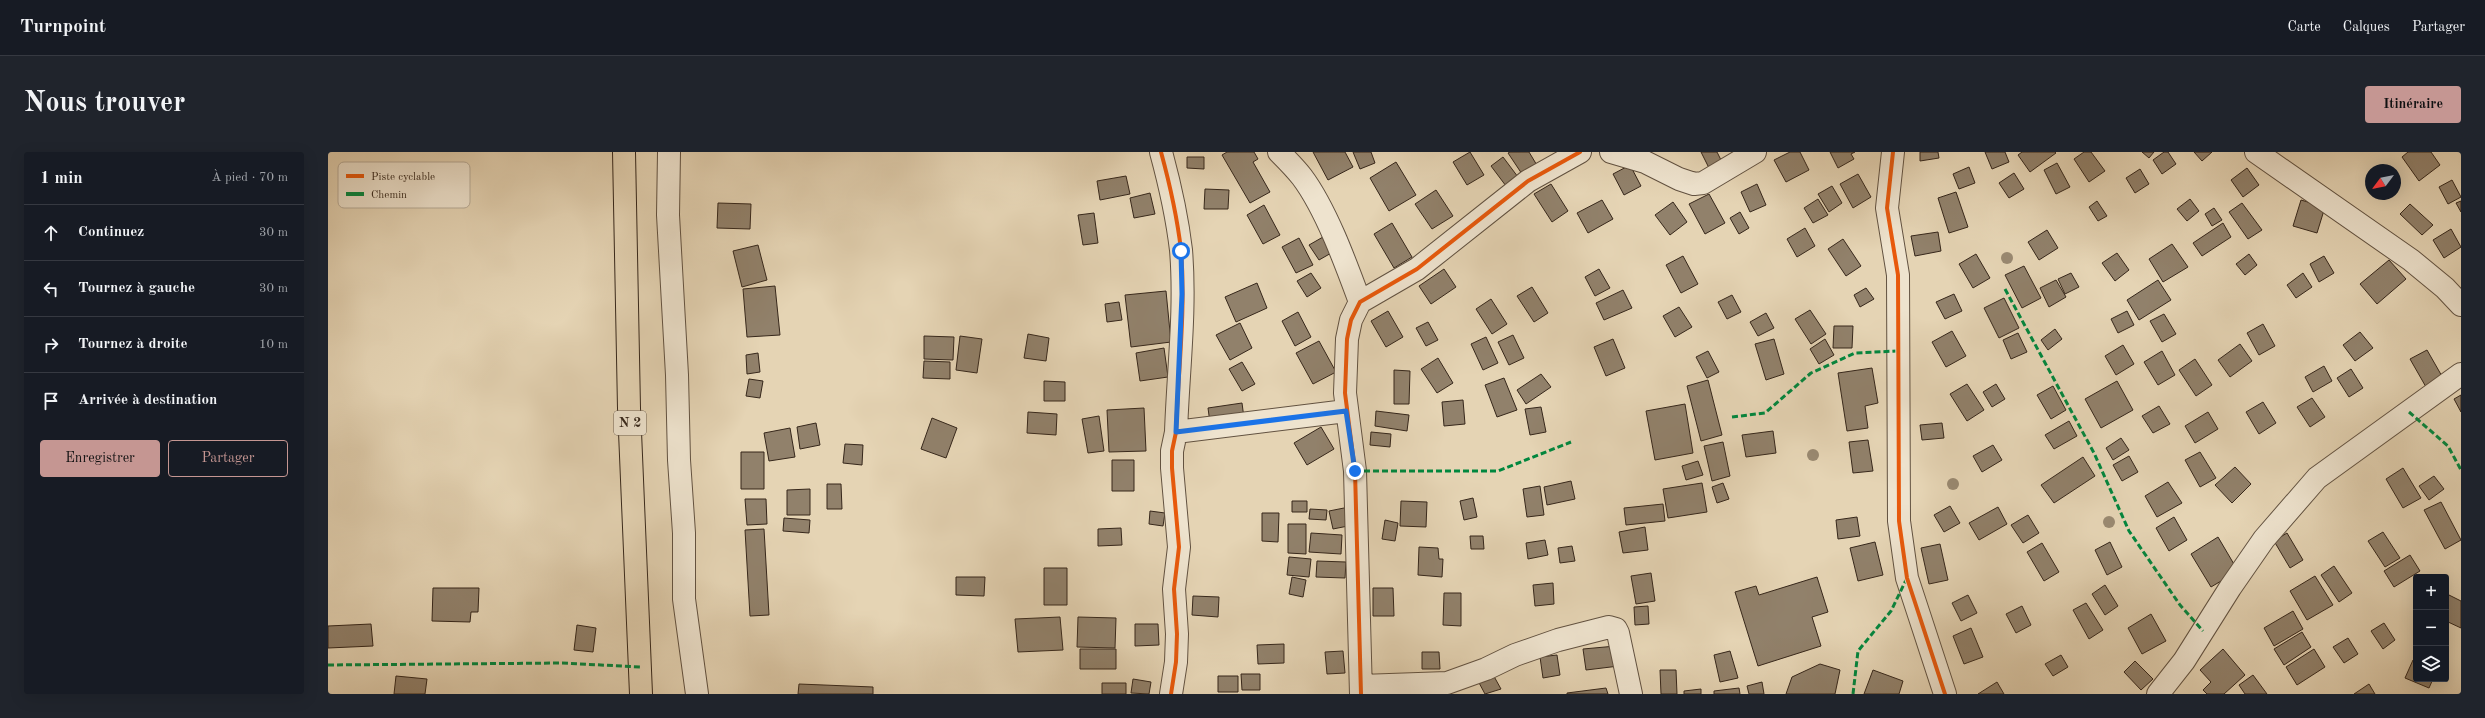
<!DOCTYPE html>
<html lang="fr">
<meta charset="utf-8">
<style>
body{margin:0;font-family:"Old Standard TT",serif;background:#20242c;color:#f1f3f6}
.controls{position:absolute;right:12px;bottom:12px;display:grid;overflow:hidden;border-radius:4px;box-shadow:0 4px 16px #0002}
.controls button{width:36px;height:36px;display:grid;place-items:center;padding:0;border:0;border-bottom:1px solid #363941;background:#171b24;color:#f1f3f6;font:20px sans-serif}
.compass{position:absolute;left:2037px;top:12px;width:36px;height:36px;border-radius:50%;background:#171b24;box-shadow:0 4px 16px #0002;rotate:238deg}
.stop{position:absolute;width:12px;height:12px;margin:-9px;border:3px solid #1a73e8;border-radius:50%;background:#fff}
.stop.end{background:#1a73e8;border-color:#fff;box-shadow:0 1px 4px #0008}
.list{margin:0;padding:0;list-style:none}
h2{display:flex;justify-content:space-between;align-items:center;height:52px;margin:0;padding:0 16px;font-size:17px}
h2 small{font-size:13px;font-weight:400;color:#9ea1a6}
.list li{display:grid;grid-template-columns:26px 1fr auto;gap:12px;align-items:center;box-sizing:border-box;height:56px;padding:0 16px;border-top:1px solid #363941}
.list b{display:block;font-size:15px;white-space:nowrap}
.list em{font-size:13px;font-style:normal;color:#9ea1a6}
.actions{display:flex;gap:8px;padding:12px 16px}
.actions a{flex:1;padding:9px 0;border:1px solid #c59692;border-radius:4px;text-align:center;font-size:14px;color:#c59692}
.actions .main{background:#c59692;color:#111}
.icon{flex:none;width:22px;height:22px;fill:none;stroke:currentColor;stroke-width:2;stroke-linecap:round;stroke-linejoin:round}
.map{position:relative;flex:none;width:2133px;height:542px;overflow:hidden;border-radius:4px}
header{display:flex;align-items:center;gap:24px;box-sizing:border-box;height:56px;padding:0 20px;background:#171b24;border-bottom:1px solid #363941}
header strong{font-size:19px}
nav{display:flex;gap:22px;margin-inline-start:auto;font-size:14px}
.intro{display:flex;align-items:center;justify-content:space-between;box-sizing:border-box;height:96px;padding:0 24px}
h1{margin:0;font-size:28px}
.button{padding:10px 18px;border-radius:4px;background:#c59692;color:#111;font-size:14px;font-weight:700}
main{display:flex;gap:24px;padding:0 24px}
aside{flex:1;background:#171b24;border-radius:4px;box-shadow:0 4px 16px #0002}
.map>svg:first-child{display:block}
.building{fill:#91816b;stroke:#36271b}
.lines{fill:none;stroke-linecap:round;stroke-linejoin:round}
.minor-casing{stroke:#625241;stroke-width:24}
.primary-casing{stroke:#36271b;stroke-width:24}
.minor{stroke:#eee3ce;stroke-width:22}
.primary{stroke:#e5d4b4;stroke-width:22}
.quiet{stroke:#00873e;stroke-width:3;stroke-dasharray:6 3;stroke-linecap:butt}
.cycleway-casing{stroke:#eee3ce;stroke-width:6}
.cycleway{stroke:#e8590c;stroke-width:4}
.tree{fill:#998971}
.route{stroke:#1a73e8;stroke-width:5}
.labels{text-anchor:middle;dominant-baseline:central;stroke-width:4;stroke-linejoin:round;paint-order:stroke}
.shield{fill:#eee3ce;stroke:#6d5f51;stroke-width:1}
.shield-label{font-size:14px;font-weight:bold;fill:#36271b}
.key{fill:#eee3ce;stroke:#b7ab98;stroke-width:1}
.key-label{font-size:11px;fill:#36271b}
</style>
<header>
<strong>Turnpoint</strong>
<nav><a>Carte</a><a>Calques</a><a>Partager</a></nav>
</header>
<div class="intro"><h1>Nous trouver</h1><a class="button">Itinéraire</a></div>
<main>
<aside>
<h2>1 min<small>À pied · 70 m</small></h2>
<ul class="list">
<li><svg class="icon" aria-label="ahead" viewBox="0 0 24 24"><path d="M12 20V5M6 11l6-6 6 6"/></svg><div><b>Continuez</b></div><em>30 m</em></li>
<li><svg class="icon" aria-label="left" viewBox="0 0 24 24"><path d="M17 20v-9H6M10 6l-5 5 5 5"/></svg><div><b>Tournez à gauche</b></div><em>30 m</em></li>
<li><svg class="icon" aria-label="right" viewBox="0 0 24 24"><path d="M7 20v-9h11M14 6l5 5-5 5"/></svg><div><b>Tournez à droite</b></div><em>10 m</em></li>
<li><svg class="icon" aria-label="arrive" viewBox="0 0 24 24"><path d="M6 21V4h12l-3 4 3 4H6"/></svg><div><b>Arrivée à destination</b></div></li>
</ul>
<div class="actions"><a class="main">Enregistrer</a><a>Partager</a></div>
</aside>
<div class="map">
<svg width="2133" height="542" viewBox="0 0 2133 542">
<rect width="100%" height="100%" fill="#e5d4b4"/>
<filter id="stains"><feTurbulence type="fractalNoise" baseFrequency=".005" numOctaves="4"/><feColorMatrix values="0 0 0 0 .2 0 0 0 0 .09 0 0 0 0 .02 0 0 0 .5 -.17"/></filter>
<radialGradient id="worn" r=".72"><stop offset=".6" stop-color="#630" stop-opacity="0"/><stop offset="1" stop-color="#630" stop-opacity=".3"/></radialGradient>
<path class="building" d="M899 0H926L930 7 925 10 942 40 922 51 894 3Z
M985 0H1017L1025 15 1000 28Z
M1025 0H1043L1047 11 1032 17Z
M1142 0 1156 23 1139 33 1125 10Z
M1182 0H1201L1210 15 1196 25 1180 1Z
M1373 0H1389L1395 12 1382 18Z
M1462 0H1472L1481 18 1458 30 1446 8Z
M1502 0H1527L1523 2 1526 7 1510 16Z
M1592 0H1610L1611 6 1592 9Z
M1657 0H1677L1681 10 1664 17Z
M1694 0H1727L1728 1 1702 20 1690 3Z
M1756 0H1763L1777 19 1761 30 1746 7Z
M1814 0H1826L1821 6Z
M1836 0H1840L1848 12 1834 22 1825 8Z
M1866 0H1884L1874 9Z
M2080 0H2103L2112 13 2091 29 2074 5Z
M859 5H876V17L859 16Z
M1175 5 1190 25 1178 34 1163 14Z
M1068 10 1088 43 1061 59 1042 26Z
M1729 11 1742 35 1728 42 1716 18Z
M1302 13 1313 34 1296 43 1285 22Z
M1641 15 1647 31 1631 37 1625 22Z
M1919 16 1931 33 1915 45 1903 28Z
M1812 17 1821 32 1807 41 1798 26Z
M1686 21 1696 37 1681 46 1671 31Z
M1530 22 1543 45 1525 56 1512 32Z
M798 24 802 42 772 48 769 29Z
M2124 28 2133 45 2120 52 2111 35Z
M1223 32 1240 59 1224 70 1206 42Z
M1429 32 1438 53 1422 60 1413 40Z
M1504 34 1514 51 1501 60 1490 42Z
M877 37 901 38 900 57H876Z
M1108 38 1125 64 1104 77 1087 52Z
M1628 40 1640 75 1621 81 1610 46Z
M822 41 827 62 806 66 802 46Z
M1381 42 1397 71 1377 82 1361 52Z
M1490 47 1500 63 1485 71 1476 56Z
M1862 47 1871 59 1859 69 1849 57Z
M1274 48 1285 67 1260 81 1249 61Z
M1973 48 1997 55 1989 81 1965 74Z
M1769 49 1779 64 1770 69 1761 55Z
M2133 49V60L2128 51Z
M1345 50 1359 70 1342 83 1327 63Z
M390 51 423 52 422 77 389 76Z
M1914 51 1934 78 1920 87 1901 60Z
M2082 52 2105 73 2094 83 2072 62Z
M936 53 952 83 935 92 919 63Z
M1886 56 1894 68 1884 74 1877 62Z
M1412 60 1421 76 1411 82 1402 66Z
M766 61 770 91 755 93 750 63Z
M1064 71 1084 105 1066 116 1046 82Z
M1895 71 1903 85 1874 104 1865 91Z
M1477 76 1487 94 1469 105 1459 87Z
M2123 77 2133 95 2116 106 2105 88Z
M1719 78 1730 96 1711 108 1700 90Z
M1610 80 1613 99 1587 104 1583 84Z
M995 85 1005 100 991 108 981 93Z
M971 86 985 113 968 121 954 95Z
M1515 87 1533 114 1518 124 1500 97Z
M1844 92 1860 115 1835 130 1821 107Z
M430 93 439 128 414 135 405 99Z
M1789 101 1801 118 1787 129 1774 111Z
M1648 102 1662 126 1645 136 1631 112Z
M1921 102 1929 113 1917 123 1908 112Z
M1355 104 1370 132 1353 141 1338 113Z
M1996 104 2006 121 1991 130 1982 112Z
M2061 108 2078 127 2049 152 2032 132Z
M1696 114 1713 146 1694 156 1677 123Z
M1116 117 1128 135 1103 152 1091 134Z
M1271 117 1282 136 1267 144 1257 125Z
M983 121 993 136 979 145 969 129Z
M1743 121 1751 135 1737 142 1730 127Z
M1975 121 1984 135 1968 146 1959 133Z
M1728 128 1738 145 1721 155 1712 136Z
M1830 128 1843 148 1811 168 1799 148Z
M929 131 939 156 908 170 897 145Z
M447 134 452 183 419 185 415 137Z
M1204 135 1220 161 1206 170 1189 144Z
M1538 136 1546 147 1532 155 1526 143Z
M1295 138 1304 156 1276 168 1268 151Z
M838 139 843 190 803 195 797 143Z
M1626 142 1634 159 1617 167 1608 150Z
M1404 143 1413 160 1399 167 1390 150Z
M1676 146 1691 176 1671 186 1656 156Z
M1163 147 1179 172 1164 182 1148 157Z
M791 150 794 168 779 170 777 152Z
M1351 155 1364 175 1347 185 1335 164Z
M1482 158 1498 182 1483 192 1467 167Z
M1060 159 1075 185 1058 195 1043 169Z
M1799 159 1806 173 1790 181 1783 167Z
M970 160 983 185 967 194 954 169Z
M1438 161 1446 176 1430 184 1422 170Z
M1836 162 1848 182 1834 190 1822 169Z
M1100 170 1110 188 1098 194 1088 176Z
M912 171 924 196 902 208 888 183Z
M1935 172 1947 194 1931 203 1919 181Z
M1506 174H1525L1524 196H1505Z
M1727 177 1734 187 1720 198 1713 188Z
M1624 179 1638 204 1618 215 1604 190Z
M2032 180 2045 196 2027 209 2015 193Z
M1690 181 1699 200 1683 207 1675 188Z
M700 182 721 186 718 209 696 206Z
M1185 183 1196 206 1181 213 1170 190Z
M596 184 626 185 625 208 596 207Z
M632 184 654 187 649 221 628 218Z
M1158 185 1170 211 1155 218 1143 192Z
M1285 187 1297 216 1278 224 1266 195Z
M1446 187 1456 222 1438 228 1427 192Z
M1497 187 1506 203 1491 212 1482 197Z
M991 189 1008 220 985 232 968 201Z
M1912 192 1924 209 1902 225 1890 208Z
M1795 193 1806 212 1788 223 1777 204Z
M836 196 840 225 812 229 808 201Z
M2099 198 2115 226 2098 235 2082 207Z
M1380 199 1391 220 1379 226 1368 205Z
M1834 199 1847 223 1830 233 1816 210Z
M430 201 432 220 419 222 418 203Z
M1110 206 1125 231 1109 241 1093 217Z
M1867 207 1884 233 1868 244 1851 218Z
M596 209 622 210V227L595 226Z
M914 210 927 232 914 239 901 217Z
M1996 214 2004 229 1985 240 1977 225Z
M1544 216 1550 251 1537 254 1540 276 1519 279 1510 221Z
M2023 217 2035 236 2021 245 2009 226Z
M1066 218 1082 219 1081 252H1066Z
M1213 222 1223 235 1198 252 1189 238Z
M1176 226 1189 258 1169 265 1157 233Z
M421 227 435 229 432 246 418 244Z
M1380 228 1394 283 1373 289 1359 234Z
M716 229 737 230V249H716Z
M1789 229 1805 258 1773 276 1757 247Z
M1639 232 1656 258 1639 269 1622 242Z
M1668 232 1677 247 1664 255 1655 240Z
M1725 234 1738 258 1723 267 1709 243Z
M2133 243V260L2126 247Z
M1984 246 1997 265 1982 275 1969 255Z
M1135 248 1137 272 1116 274 1114 250Z
M1935 250 1948 271 1931 282 1918 260Z
M914 251 916 266 882 271 880 256Z
M1357 252 1365 301 1327 308 1318 259Z
M1831 254 1842 272 1825 281 1814 264Z
M1213 255 1218 280 1202 283 1197 257Z
M816 256 818 299 781 300 779 258Z
M1048 259 1081 263 1079 279 1047 274Z
M700 260 729 262 728 283 699 281Z
M1880 260 1890 277 1867 291 1857 274Z
M771 264 776 299 760 301 754 267Z
M604 266 629 276 618 306 593 297Z
M1741 269 1749 284 1726 297 1717 283Z
M488 271 492 293 472 297 469 275Z
M1614 271 1616 286 1594 288 1592 273Z
M993 275 1006 297 979 313 966 291Z
M462 276 467 305 441 309 436 281Z
M1445 279 1448 301 1418 305 1414 283Z
M1043 280 1063 282 1062 295 1042 293Z
M1793 286 1801 298 1785 308 1778 296Z
M1540 288 1545 319 1525 321 1521 290Z
M1395 290 1402 324 1384 329 1376 294Z
M517 292 535 293 534 313 515 311Z
M1665 293 1674 308 1654 320 1645 304Z
M413 300H436V337H413Z
M1872 300 1888 326 1872 335 1857 308Z
M1801 304 1810 320 1794 329 1785 313Z
M1755 305 1767 324 1726 351 1713 333Z
M784 308H806V339H784Z
M1370 309 1375 323 1358 328 1354 314Z
M1907 315 1923 332 1904 351 1887 333Z
M2075 316 2093 346 2075 356 2058 327Z
M2106 324 2116 337 2101 348 2091 334Z
M1243 329 1247 347 1219 353 1216 335Z
M1840 330 1854 351 1829 365 1817 344Z
M1374 331 1379 360 1340 366 1335 337Z
M1395 331 1401 347 1389 351 1384 335Z
M499 332H513L514 357H499Z
M1212 334 1216 363 1199 365 1195 337Z
M482 337V363H459V338Z
M1145 346 1149 365 1136 368 1132 349Z
M417 347H438L439 372 419 373Z
M964 349H979V360H964Z
M1073 349 1099 350 1098 375 1072 374Z
M2113 350 2133 388 2117 397 2096 358Z
M1335 352 1337 369 1298 373 1296 356Z
M1622 354 1632 371 1616 380 1606 363Z
M1021 355 1025 373 1005 377 1001 359Z
M1670 355 1679 372 1651 388 1641 371Z
M982 357 999 358 998 368 981 367Z
M822 359 837 361 835 374 821 372Z
M934 361H951L950 390 934 389Z
M1700 363 1711 381 1695 391 1683 373Z
M1529 365 1532 384 1510 387 1508 368Z
M1846 365 1859 388 1841 399 1828 376Z
M456 366 482 368 481 381 455 379Z
M1057 368 1070 371 1067 389 1054 387Z
M960 372H978V402L960 401Z
M1317 375 1320 398 1295 401 1291 380Z
M793 376 794 393 770 394V377Z
M436 377 441 463 422 464 417 378Z
M2055 380 2072 406 2057 415 2040 389Z
M983 381 1014 383 1013 402 981 400Z
M1959 381 1975 408 1962 416 1946 389Z
M1142 384H1155L1156 397H1143Z
M1890 385 1910 419 1883 435 1863 402Z
M1217 388 1220 403 1200 407 1198 391Z
M1547 390 1555 423 1530 429 1522 396Z
M1782 390 1794 415 1779 423 1767 398Z
M1714 391 1731 420 1716 429 1699 400Z
M1612 392 1620 428 1601 432 1593 396Z
M1244 394 1247 409 1232 411 1230 396Z
M1091 395 1110 396 1111 407H1115L1114 425 1090 423Z
M2082 403 2092 419 2066 435 2056 419Z
M961 405 983 407 981 425 959 423Z
M989 409 1018 410 1017 426 988 425Z
M2006 414 2024 441 2011 450 1993 423Z
M716 416H739V453H716Z
M1323 421 1327 449 1308 452 1303 424Z
M1987 424 2005 453 1979 468 1962 439Z
M628 425H657L656 444 628 443Z
M964 425 978 428 975 445 961 442Z
M1489 425 1500 460 1484 465 1493 494 1430 514 1407 440 1428 434 1431 443Z
M1225 431 1226 452 1207 454 1205 433Z
M1777 433 1790 454 1777 463 1764 442Z
M105 436H151L150 460H143L142 470 104 469Z
M1045 436H1065L1066 464H1045Z
M1116 441H1133V474L1115 473Z
M1640 443 1649 461 1633 469 1624 451Z
M2121 443 2133 449V476L2118 469V450Z
M865 444 891 445 890 465 864 463Z
M1758 451 1775 478 1761 487 1745 458Z
M1320 454 1321 472 1307 473 1306 455Z
M1694 454 1703 473 1688 481 1678 462Z
M1965 459 1975 477 1946 494 1936 476Z
M1823 462 1838 489 1814 502 1800 476Z
M732 465 735 498 690 500 687 467Z
M750 465 788 466 787 496 749 495Z
M2056 471 2067 488 2055 497 2043 479Z
M43 472 45 494 0 496V474Z
M807 472H830L831 493 807 494Z
M249 473 268 476 265 500 246 498Z
M1643 476 1655 505 1636 512 1625 484Z
M1974 480 1983 495 1956 513 1946 497Z
M2020 486 2030 502 2016 511 2005 495Z
M956 492V511L930 512 929 493Z
M1288 494 1291 514 1258 518 1255 497Z
M752 497H788V517H752Z
M1895 497 1917 523 1896 542H1879L1875 538 1883 530 1872 518Z
M1986 497 1997 515 1969 533 1958 515Z
M1015 499 1017 521 999 522 997 500Z
M1402 499 1410 526 1392 530 1386 503Z
M1094 500H1111L1112 517H1094Z
M1229 503 1232 523 1215 526 1212 505Z
M1733 503 1740 515 1725 524 1717 512Z
M2085 508 2088 509V527H2105L2101 536 2077 526Z
M1807 509 1825 527 1813 538 1796 520Z
M1492 512 1512 518 1507 542H1458L1464 525Z
M1332 518H1348L1349 542H1333Z
M1545 518 1575 529 1571 542H1536Z
M1163 519 1173 537 1157 542 1149 527Z
M913 522H932V538H914Z
M1925 523 1939 542H1917L1911 533Z
M68 524 99 527 97 542H66Z
M890 524H910V540H890Z
M805 527 823 530 821 542 803 541Z
M1434 530 1436 542H1421L1419 534Z
M1669 530 1676 542H1650Z
M774 531H798V542H774Z
M471 532 545 535V542H470Z
M2041 532 2047 542H2026Z
M1278 536 1280 542H1239V541Z
M1411 536 1412 542H1386V539Z
M1373 537V542H1356V539Z"/>
<g class="lines">
<defs>
<path id="minor" d="M341 0 340 63 349 223 351 308 356 381V447L369 542
M833 0C842 33 849 64 853 98 858 158 850 220 848 280L844 299V316L851 395 846 437 849 482 848 510 843 542
M951 0C959 8 967 16 974 25 998 57 1018 112 1032 150
M1283 0 1317 10 1351 27 1366 32 1375 31 1427 0
M1565 0 1559 56 1570 123 1571 369 1579 426 1617 542
M1928 0 2083 108 2117 136 2133 153
M848 280 1018 259
M1033 534 1119 531 1158 517 1187 503 1230 488 1281 475 1288 477 1290 481 1303 542
M1033 542 1027 319 1017 241 1019 187 1023 168 1032 150 1089 117 1200 29 1252 0
M1830 542 1856 509 1902 436 1936 387 1989 326 2133 222"/>
<path id="primary" d="M296 0 301 256 313 542"/>
</defs>
<use href="#minor" class="minor-casing"/>
<use href="#primary" class="primary-casing"/>
<use href="#minor" class="minor"/>
<use href="#primary" class="primary"/>
<path class="quiet" d="M1677 137 1766 301 1801 379 1852 453 1875 479
M2081 260 2120 294 2133 318
M1404 265 1437 261 1483 221 1527 201 1569 199
M1027 319H1170L1243 290
M0 513 234 511 312 515
M1525 542 1530 499 1563 459 1579 426"/>
<defs>
<path id="cycleway" d="M833 0C842 33 849 64 853 98 858 158 850 220 848 280L844 299V316L851 395 846 437 849 482 848 510 843 542
M1565 0 1559 56 1570 123 1571 369 1579 426 1617 542
M1033 542 1027 319 1017 241 1019 187 1023 168 1032 150 1089 117 1200 29 1252 0"/>
</defs>
<use href="#cycleway" class="cycleway-casing"/>
<use href="#cycleway" class="cycleway"/>
</g>
<g class="tree">
<circle cx="1679" cy="106" r="6"/>
<circle cx="1485" cy="303" r="6"/>
<circle cx="1625" cy="332" r="6"/>
<circle cx="1781" cy="370" r="6"/>
</g>
<g class="lines">
<path class="route" d="M853 99 854 142 848 280 1018 259 1027 319"/>
</g>
<g class="labels">
<rect class="shield" x="286" y="259" width="32" height="24" rx="3"/>
<g class="shield-label">
<text x="302" y="271">N 2</text>
</g>
</g>
<rect x="10" y="10" width="132" height="46" rx="6" class="key"/>
<rect x="18" y="22" width="18" height="4" fill="#e8590c"/>
<rect x="18" y="40" width="18" height="4" fill="#00873e"/>
<g class="key-label">
<text x="43" y="28">Piste cyclable</text>
<text x="43" y="46">Chemin</text>
</g>
<rect width="100%" height="100%" filter="url(#stains)"/>
<rect width="100%" height="100%" fill="url(#worn)"/>
</svg>
<div class="controls">
<button>+</button>
<button>−</button>
<button><svg class="icon" aria-label="layers" viewBox="0 0 24 24"><path d="M12 4l9 5-9 5-9-5zM3 14l9 5 9-5"/></svg></button>
</div>
<svg class="compass" viewBox="-18 -18 36 36"><path d="M0-13l5 13h-10z" fill="#e53935"/><path d="M0 13l5-13h-10z" fill="#9ea1a6"/></svg>
<div class="stop" style="left:853px;top:99px"></div>
<div class="stop end" style="left:1027px;top:319px"></div>
</div>
</main>
